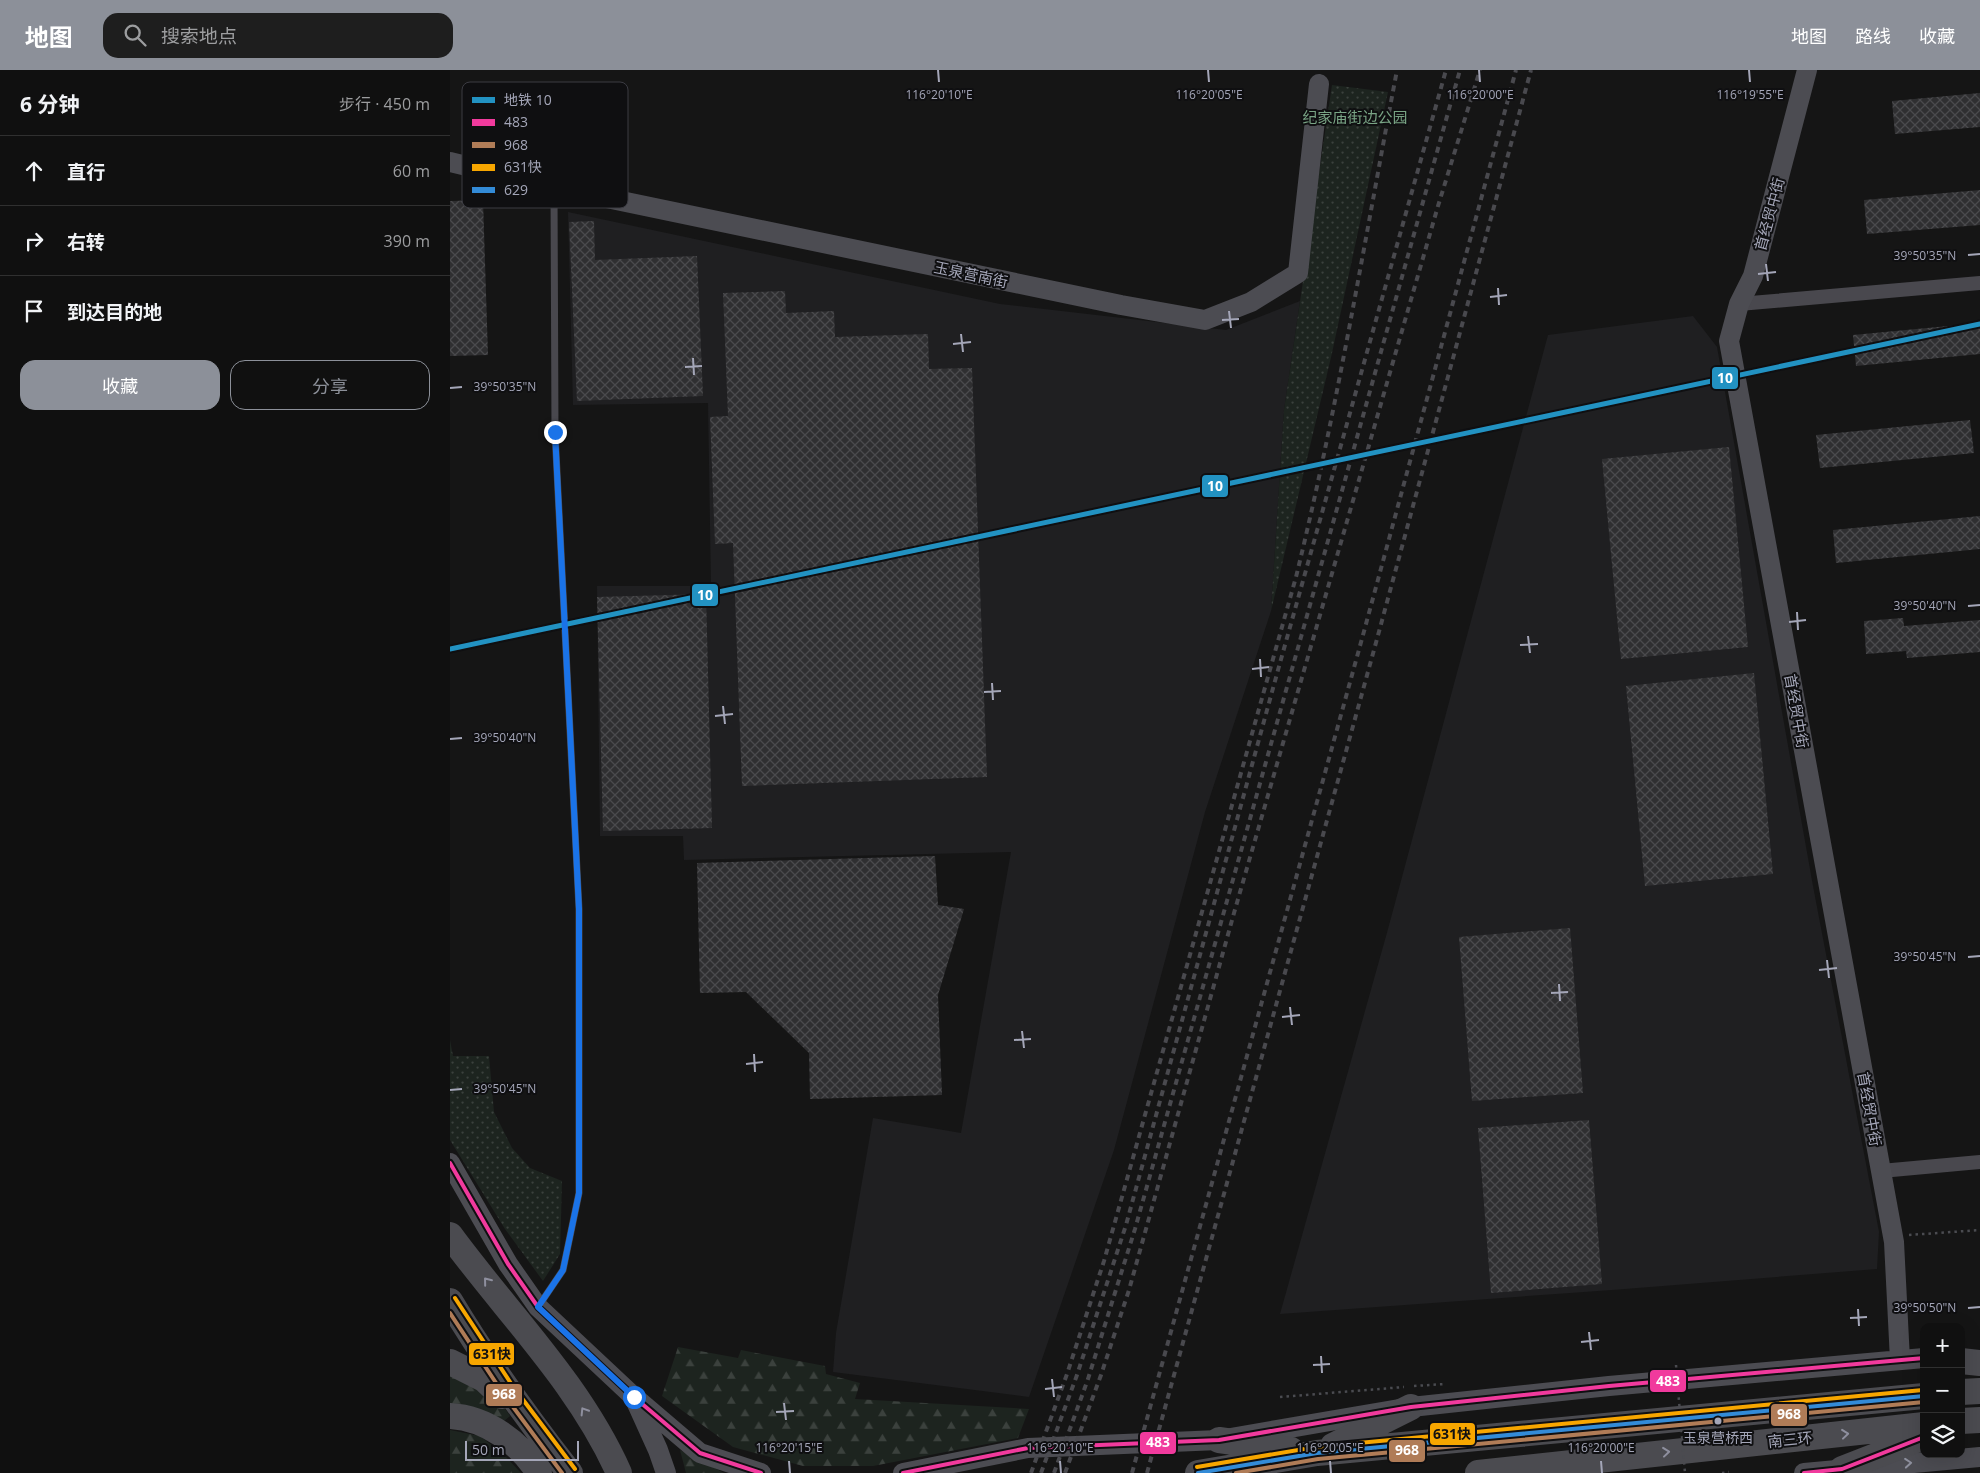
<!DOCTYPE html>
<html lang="zh">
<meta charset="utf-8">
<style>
body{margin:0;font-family:"Open Sans","Noto Sans SC",sans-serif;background:#1e1e1e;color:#f1f3f6}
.controls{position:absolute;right:15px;bottom:15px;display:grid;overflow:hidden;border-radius:10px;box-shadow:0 5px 20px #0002}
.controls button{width:45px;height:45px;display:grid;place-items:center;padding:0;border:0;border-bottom:1px solid #303030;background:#101010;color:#f1f3f6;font:25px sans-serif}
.scale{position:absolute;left:15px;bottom:12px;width:114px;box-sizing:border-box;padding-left:5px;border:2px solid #a4a6b8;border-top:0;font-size:14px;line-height:18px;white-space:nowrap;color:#a4a6b8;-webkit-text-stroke:4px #0f0f11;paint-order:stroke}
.stop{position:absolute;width:15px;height:15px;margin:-11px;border:4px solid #1a73e8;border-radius:50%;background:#fff}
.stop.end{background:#1a73e8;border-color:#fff;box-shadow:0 1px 5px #0008}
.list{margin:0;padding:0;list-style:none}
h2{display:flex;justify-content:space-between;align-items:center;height:65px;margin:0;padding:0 20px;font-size:21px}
h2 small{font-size:16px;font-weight:400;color:#9c9d9f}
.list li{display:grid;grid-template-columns:32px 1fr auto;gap:15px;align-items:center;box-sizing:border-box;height:70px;padding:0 20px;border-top:1px solid #303030}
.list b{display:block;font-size:19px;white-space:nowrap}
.list em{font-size:16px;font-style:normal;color:#9c9d9f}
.actions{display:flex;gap:10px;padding:15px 20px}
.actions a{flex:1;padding:11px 0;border:1px solid #8c9099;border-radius:15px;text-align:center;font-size:18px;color:#8c9099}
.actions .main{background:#8c9099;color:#fff}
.icon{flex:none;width:28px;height:28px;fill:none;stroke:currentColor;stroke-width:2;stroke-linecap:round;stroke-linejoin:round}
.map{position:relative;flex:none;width:1530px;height:1403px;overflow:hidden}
header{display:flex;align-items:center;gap:30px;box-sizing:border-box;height:70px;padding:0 25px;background:#8c9099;color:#fff}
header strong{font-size:24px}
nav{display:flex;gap:28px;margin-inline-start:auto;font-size:18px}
.search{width:350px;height:45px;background:#1e1e1e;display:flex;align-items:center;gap:12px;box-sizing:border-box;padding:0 18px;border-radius:15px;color:#9c9d9f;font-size:19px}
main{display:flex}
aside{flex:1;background:#101010}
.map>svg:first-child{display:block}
.built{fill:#1f1f21}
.grass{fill:url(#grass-dots)}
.forest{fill:url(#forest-firs)}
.building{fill:url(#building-cross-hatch)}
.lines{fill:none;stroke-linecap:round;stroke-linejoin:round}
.path{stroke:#4a4b50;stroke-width:2.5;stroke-dasharray:2.5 4;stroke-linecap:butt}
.lane{stroke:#49484e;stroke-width:7}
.street{stroke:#49484e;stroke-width:14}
.secondary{stroke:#4c4c52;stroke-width:20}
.highway{stroke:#4b4b50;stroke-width:26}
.rail{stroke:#49494e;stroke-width:4;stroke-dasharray:6 5;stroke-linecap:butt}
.path-bridge{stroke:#4a4b50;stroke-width:2.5;stroke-dasharray:2.5 4;stroke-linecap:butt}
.bus-1-casing{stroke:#0f0f11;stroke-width:8}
.bus-2-casing{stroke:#0f0f11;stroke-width:8}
.bus-3-casing{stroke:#0f0f11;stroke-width:8}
.bus-4-casing{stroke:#0f0f11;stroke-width:8}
.bus-1{stroke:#f13a9d;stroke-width:4}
.bus-2{stroke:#b07c57;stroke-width:4}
.bus-3{stroke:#f7a600;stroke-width:4}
.bus-4{stroke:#338bd7;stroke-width:4}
.metro-1-casing{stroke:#0f0f11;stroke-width:9}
.metro-1{stroke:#2292c2;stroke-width:5}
.oneway{stroke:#8e8f9e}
.oneway2{stroke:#8e909e}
.route{stroke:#1a73e8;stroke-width:6}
.ticks{fill:none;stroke:#a4a6b8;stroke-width:2}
.bus-dot{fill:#a4a6b8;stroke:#0f0f11;stroke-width:2}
.labels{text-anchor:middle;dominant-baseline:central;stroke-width:4;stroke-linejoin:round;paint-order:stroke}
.bus-label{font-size:14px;fill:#a4a6b8;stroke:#0f0f11}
.park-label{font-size:15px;fill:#79a485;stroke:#0f0f11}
.street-label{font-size:15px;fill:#a4a6b8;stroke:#0f0f11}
.key{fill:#0f0f11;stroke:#3c3c43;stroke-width:1}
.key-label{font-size:14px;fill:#a4a6b8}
.ticks-label{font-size:12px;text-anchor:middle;fill:#a4a6b8;stroke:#0f0f11;stroke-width:4;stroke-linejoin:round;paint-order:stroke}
.line-badge{stroke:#0f0f11;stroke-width:2}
.badge-label{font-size:14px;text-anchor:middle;font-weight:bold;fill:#fff}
.pale-badge-label{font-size:14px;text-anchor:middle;font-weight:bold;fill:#111}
</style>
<header>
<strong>地图</strong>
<div class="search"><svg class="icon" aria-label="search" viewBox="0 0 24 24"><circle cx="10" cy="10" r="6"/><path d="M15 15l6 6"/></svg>搜索地点</div>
<nav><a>地图</a><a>路线</a><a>收藏</a></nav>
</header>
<main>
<aside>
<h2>6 分钟<small>步行 · 450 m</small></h2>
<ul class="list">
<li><svg class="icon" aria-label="ahead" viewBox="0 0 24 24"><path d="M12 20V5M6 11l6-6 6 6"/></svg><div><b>直行</b></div><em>60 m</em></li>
<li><svg class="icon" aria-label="right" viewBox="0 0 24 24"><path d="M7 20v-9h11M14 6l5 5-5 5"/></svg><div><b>右转</b></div><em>390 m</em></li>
<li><svg class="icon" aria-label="arrive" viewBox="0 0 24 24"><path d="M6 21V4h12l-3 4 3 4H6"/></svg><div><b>到达目的地</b></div></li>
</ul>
<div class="actions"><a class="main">收藏</a><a>分享</a></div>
</aside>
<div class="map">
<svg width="1530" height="1403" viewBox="0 0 1530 1403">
<defs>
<pattern id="grass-dots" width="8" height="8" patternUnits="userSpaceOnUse" patternTransform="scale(1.25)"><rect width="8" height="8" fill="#1d241f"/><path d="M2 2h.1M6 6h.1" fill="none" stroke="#3b413d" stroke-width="1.8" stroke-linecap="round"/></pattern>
<pattern id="forest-firs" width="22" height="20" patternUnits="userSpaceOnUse" patternTransform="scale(1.25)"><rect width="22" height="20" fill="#1d241f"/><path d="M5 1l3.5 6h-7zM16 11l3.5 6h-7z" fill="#3b413d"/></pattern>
<pattern id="building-cross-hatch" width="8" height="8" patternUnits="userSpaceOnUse" patternTransform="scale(1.25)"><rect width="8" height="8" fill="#2f2f31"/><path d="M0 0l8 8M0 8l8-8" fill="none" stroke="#4a4a4d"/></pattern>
</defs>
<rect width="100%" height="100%" fill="#151515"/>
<path class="built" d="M118 142 550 234 776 260 850 231 834 340 821 541 755 742 664 1080 579 1327 383 1302 386 1263 423 1048 511 1063 561 782 234 790 233 766H150L147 516H261L258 333 123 335Z
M1243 246 1267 277 1363 816 1429 1162 1427 1199 1162 1220 830 1244 938 859 1098 265Z"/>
<path class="grass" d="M882 15 938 22 882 283 821 541 834 340Z
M0 970 3 986H39L44 1042 62 1078 80 1098 112 1111 110 1184 93 1211 55 1159 0 1070Z"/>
<path class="forest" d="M228 1277 288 1288 291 1280 375 1296 376 1304 410 1313 405 1329 579 1339 568 1368 423 1396H353L283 1377 212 1326Z
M0 1298 49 1330 60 1346 54 1351 0 1335Z
M0 1360 30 1366 54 1385 71 1403H0Z
M230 1380 274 1403H236Z"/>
<path class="building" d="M1530 23V57L1445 64 1442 31Z
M1530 120V155L1417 164 1414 130Z
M33 130 38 285 0 286V131Z
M144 151 145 190 247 186 253 326 127 331 119 152Z
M335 221 336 243 384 241 385 267 478 264 479 299 522 298 537 707 292 716 283 473 265 474 260 347 278 346 273 223Z
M1530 253V284L1406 296 1403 265Z
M1520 350 1524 383 1370 398 1366 365Z
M1279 377 1298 577 1171 589 1152 389Z
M1530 446V479L1386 493 1383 460Z
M256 524 262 758 153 761 147 527Z
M1453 548 1454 556 1530 550V582L1457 588 1456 581 1416 584 1414 551Z
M1304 603 1323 804 1195 816 1176 616Z
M485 786 488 835 514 839 488 925 492 1025 360 1029 359 983 296 922 250 923 247 793Z
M1120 858 1133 1023 1022 1031 1009 867Z
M1139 1050 1152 1214 1041 1223 1028 1058Z"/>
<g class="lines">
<path class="path" d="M1459 1165 1530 1160
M964 1316 995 1314
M830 1327 954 1317
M1272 1403 1279 1402"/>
<path class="lane" d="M90 1234 113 1200 129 1123V839L105 362 104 120"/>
<path class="street" d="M1289 234 1530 213
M1431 1101 1530 1092"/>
<path class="secondary" d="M1357 0 1303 206 1289 234 1279 271 1444 1172 1450 1290
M0 92 104 117 671 235 755 250 801 232 848 203 869 14
M0 1093 58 1194 88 1237 184 1327 208 1380 216 1403
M189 1331 250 1383 311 1403
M453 1403 578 1378 769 1370 961 1337 1159 1316 1474 1288
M1354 1403 1530 1387"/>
<path class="highway" d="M0 1165C57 1243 129 1313 169 1403
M0 1231C36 1291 77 1348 120 1403
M1511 1291 1530 1293
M0 1292 34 1309 52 1326
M1511 1322 1530 1321
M0 1346C37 1348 70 1373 89 1403
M1511 1351 1530 1350
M769 1370 841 1380
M883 1376 961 1337
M1392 1399 1474 1367
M748 1403 867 1383 1474 1326
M1028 1403 1474 1355"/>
<path class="rail" d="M581 1403 617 1304 654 1191 846 507C887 340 915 169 947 0
M591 1403 627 1305 676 1155 828 600 996 0
M604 1403 638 1309 685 1159 1010 0
M615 1403 651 1305 679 1220 784 843 988 136 1030 0
M682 1403 913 565 1066 0
M697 1403 927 569 1081 0"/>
<path class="path-bridge" d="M1226 1295 1235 1403"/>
<defs>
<path id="bus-1" d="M0 1093 58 1194 88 1237 184 1327 250 1383 311 1403
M453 1403 578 1378 769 1370 961 1337 1159 1316 1474 1288
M1354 1403 1392 1399 1474 1367"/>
<path id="bus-2" d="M0 1243 52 1322 112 1403
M786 1403 868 1389 1474 1332"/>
<path id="bus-3" d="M5 1228 62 1315 125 1399
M747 1397 866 1377 1473 1320"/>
<path id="bus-4" d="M748 1403 867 1383 1474 1326"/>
</defs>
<use href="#bus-1" class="bus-1-casing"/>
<use href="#bus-2" class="bus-2-casing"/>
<use href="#bus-3" class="bus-3-casing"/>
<use href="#bus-4" class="bus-4-casing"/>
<use href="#bus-1" class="bus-1"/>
<use href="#bus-2" class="bus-2"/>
<use href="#bus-3" class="bus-3"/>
<use href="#bus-4" class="bus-4"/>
<defs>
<path id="metro-1" d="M0 579 1530 254"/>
</defs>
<use href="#metro-1" class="metro-1-casing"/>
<use href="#metro-1" class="metro-1"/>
</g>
<defs><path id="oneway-chevron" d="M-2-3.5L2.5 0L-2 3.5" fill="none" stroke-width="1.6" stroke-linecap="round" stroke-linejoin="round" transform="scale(1.25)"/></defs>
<g class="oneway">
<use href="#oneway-chevron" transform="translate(37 1211) rotate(-129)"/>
<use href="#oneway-chevron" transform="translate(134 1341) rotate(-122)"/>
<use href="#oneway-chevron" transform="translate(1395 1364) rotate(-6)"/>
<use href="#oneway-chevron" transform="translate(1216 1382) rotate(-6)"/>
</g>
<use class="oneway2" href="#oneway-chevron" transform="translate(1458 1393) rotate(-5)"/>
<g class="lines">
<path class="route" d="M105 362 129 839V1123L113 1200 88 1237 184 1327"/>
</g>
<path class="ticks" d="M488 0 489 12M758 0 759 12M1029 0 1030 12M1299 0 1300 12M1518 185 1530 184M1316 194 1318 211M1308 204 1326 202M1048 218 1049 235M1040 227 1057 225M779 241 781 258M772 250 789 249M511 264 513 282M503 274 521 272M243 288 244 305M235 297 252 296M0 318 12 317M1518 536 1530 535M1347 542 1348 560M1339 552 1356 550M1078 566 1080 583M1070 575 1088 574M810 589 811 607M802 599 819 597M542 613 543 630M534 622 551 621M273 636 275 654M265 646 283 644M0 669 12 668M1518 887 1530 886M1377 890 1379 908M1369 900 1387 898M1109 914 1110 931M1101 923 1118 922M840 937 842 955M832 947 850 945M572 961 574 978M564 970 581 969M304 984 305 1002M296 994 313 992M0 1020 12 1019M1518 1238 1530 1237M1408 1239 1409 1256M1400 1248 1417 1247M1139 1262 1141 1280M1131 1272 1149 1270M871 1286 872 1303M863 1295 880 1294M602 1309 604 1327M595 1319 612 1317M334 1333 336 1350M326 1342 344 1341M339 1391 340 1403M610 1391 611 1403M880 1391 881 1403M1151 1391 1152 1403"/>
<circle class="bus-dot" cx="1268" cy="1351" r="4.5"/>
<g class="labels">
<g class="bus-label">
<text x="1268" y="1367">玉泉营桥西</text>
</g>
<g class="park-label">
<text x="905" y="47">纪家庙街边公园</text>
</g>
<g class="street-label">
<text transform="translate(1319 144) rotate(-75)">首经贸中街</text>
<text transform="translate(521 204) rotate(12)">玉泉营南街</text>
<text transform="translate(1347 641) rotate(80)">首经贸中街</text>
<text transform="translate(1420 1039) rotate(80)">首经贸中街</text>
<text transform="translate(1340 1369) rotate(-6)">南三环</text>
</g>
</g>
<rect x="12" y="12" width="166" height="126" rx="8" class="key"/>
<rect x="22" y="27" width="23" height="6" fill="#2292c2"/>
<rect x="22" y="49" width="23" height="7" fill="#f13a9d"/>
<rect x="22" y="72" width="23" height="6" fill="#b07c57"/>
<rect x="22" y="94" width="23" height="7" fill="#f7a600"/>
<rect x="22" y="117" width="23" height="6" fill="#338bd7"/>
<g class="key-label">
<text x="54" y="35">地铁 10</text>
<text x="54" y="57">483</text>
<text x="54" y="80">968</text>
<text x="54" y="102">631快</text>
<text x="54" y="125">629</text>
</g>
<g class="ticks-label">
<text x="489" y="29">116°20'10"E</text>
<text x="759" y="29">116°20'05"E</text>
<text x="1030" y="29">116°20'00"E</text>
<text x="1300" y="29">116°19'55"E</text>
<text x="1475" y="190">39°50'35"N</text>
<text x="55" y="321">39°50'35"N</text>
<text x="1475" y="540">39°50'40"N</text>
<text x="55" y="672">39°50'40"N</text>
<text x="1475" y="891">39°50'45"N</text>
<text x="55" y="1023">39°50'45"N</text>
<text x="1475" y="1242">39°50'50"N</text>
<text x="339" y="1382">116°20'15"E</text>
<text x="610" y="1382">116°20'10"E</text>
<text x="880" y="1382">116°20'05"E</text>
<text x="1151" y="1382">116°20'00"E</text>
</g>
<g class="line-badge">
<rect x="1261" y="296" width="28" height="24" rx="5" fill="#2292c2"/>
<rect x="751" y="404" width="28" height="24" rx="5" fill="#2292c2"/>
<rect x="241" y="513" width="28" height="24" rx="5" fill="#2292c2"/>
<rect x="18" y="1272" width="47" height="24" rx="5" fill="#f7a600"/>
<rect x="1199" y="1299" width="38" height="24" rx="5" fill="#f13a9d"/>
<rect x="35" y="1313" width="38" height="24" rx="5" fill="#b07c57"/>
<rect x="1320" y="1333" width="38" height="24" rx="5" fill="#b07c57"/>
<rect x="979" y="1352" width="47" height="24" rx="5" fill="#f7a600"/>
<rect x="689" y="1361" width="38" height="24" rx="5" fill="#f13a9d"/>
<rect x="938" y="1369" width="38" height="24" rx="5" fill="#b07c57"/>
</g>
<g class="badge-label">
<text x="1275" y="313">10</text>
<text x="765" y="421">10</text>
<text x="255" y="530">10</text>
<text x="1218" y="1316">483</text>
<text x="54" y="1329">968</text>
<text x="1339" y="1349">968</text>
<text x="708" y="1377">483</text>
<text x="957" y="1385">968</text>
</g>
<g class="pale-badge-label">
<text x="42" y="1289">631快</text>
<text x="1002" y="1369">631快</text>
</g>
</svg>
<div class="controls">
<button>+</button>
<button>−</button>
<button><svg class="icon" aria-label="layers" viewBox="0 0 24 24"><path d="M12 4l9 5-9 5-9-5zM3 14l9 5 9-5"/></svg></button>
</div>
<div class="scale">50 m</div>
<div class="stop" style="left:184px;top:1327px"></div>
<div class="stop end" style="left:105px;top:362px"></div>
</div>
</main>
